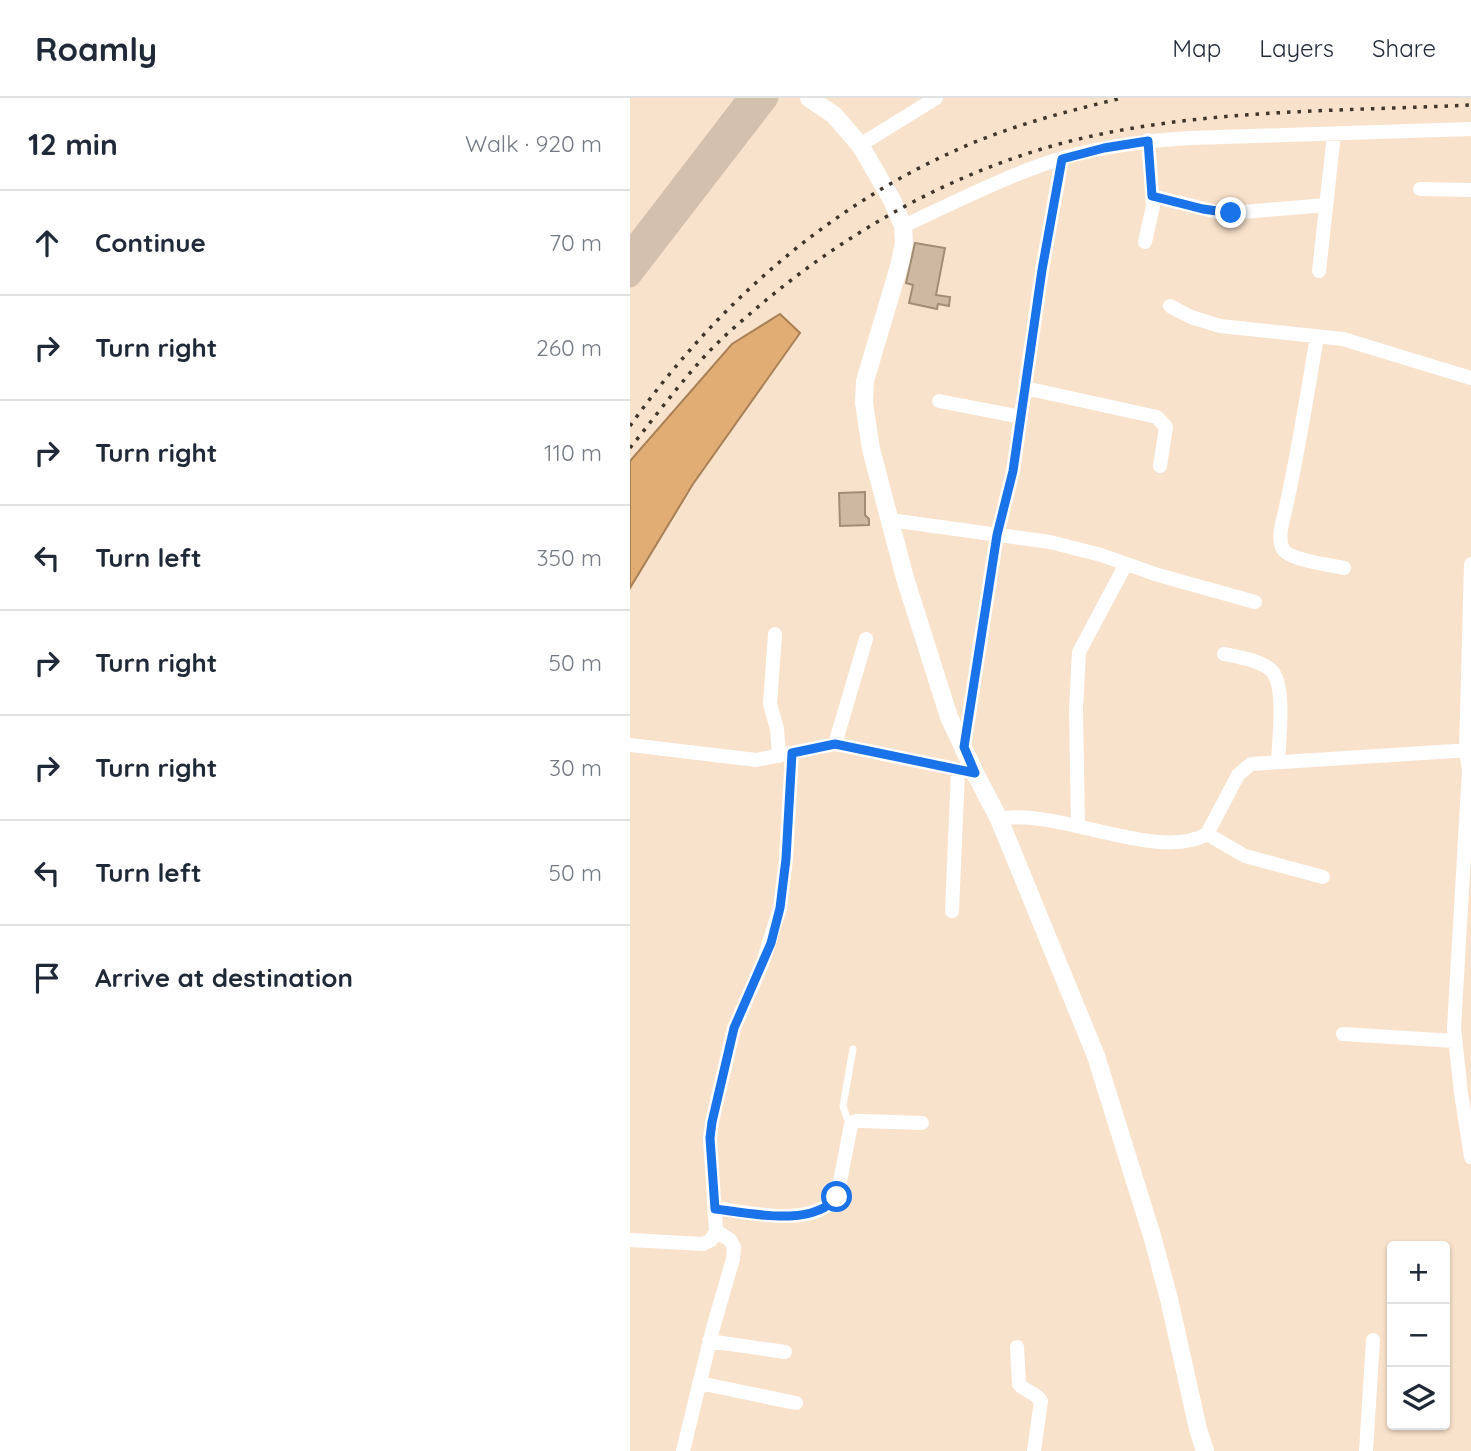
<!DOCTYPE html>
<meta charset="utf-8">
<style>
body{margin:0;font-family:Quicksand,sans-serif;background:#f2f2f3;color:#1f2937}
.controls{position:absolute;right:21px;bottom:21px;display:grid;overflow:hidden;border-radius:7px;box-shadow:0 2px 5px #0004}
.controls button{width:63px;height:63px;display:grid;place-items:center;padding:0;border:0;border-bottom:2px solid #e0e1e3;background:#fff;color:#1f2937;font:35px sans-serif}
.stop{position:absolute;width:21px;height:21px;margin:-16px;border:5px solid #1a73e8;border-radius:50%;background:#fff}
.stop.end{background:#1a73e8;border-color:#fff;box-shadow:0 2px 7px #0008}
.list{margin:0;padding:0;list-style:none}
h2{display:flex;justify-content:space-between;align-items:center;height:91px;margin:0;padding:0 28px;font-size:30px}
h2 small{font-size:23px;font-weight:400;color:#747a83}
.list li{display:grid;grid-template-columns:46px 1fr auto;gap:21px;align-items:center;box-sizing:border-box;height:105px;padding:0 28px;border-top:2px solid #e0e1e3}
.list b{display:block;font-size:26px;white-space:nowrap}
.list em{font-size:23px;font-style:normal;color:#747a83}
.icon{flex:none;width:38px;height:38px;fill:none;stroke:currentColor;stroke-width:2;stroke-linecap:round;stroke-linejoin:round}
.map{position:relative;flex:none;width:841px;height:1353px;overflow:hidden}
header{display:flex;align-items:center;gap:42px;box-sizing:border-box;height:98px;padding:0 35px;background:#fff;border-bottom:2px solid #e0e1e3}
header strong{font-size:33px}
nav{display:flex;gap:38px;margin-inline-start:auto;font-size:24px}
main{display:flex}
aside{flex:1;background:#fff}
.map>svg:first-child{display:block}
.water{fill:#e2ad75;stroke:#a88056;stroke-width:2}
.building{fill:#ceb8a2;stroke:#a18d77;stroke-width:2}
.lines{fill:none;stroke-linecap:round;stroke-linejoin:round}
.service{stroke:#fff;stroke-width:7}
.minor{stroke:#fff;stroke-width:14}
.tertiary{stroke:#fff;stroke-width:18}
.secondary{stroke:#d4c1ad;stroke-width:21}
.rail{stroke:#3f352a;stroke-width:3.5;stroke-dasharray:3.5 7;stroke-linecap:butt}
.route{stroke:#1a73e8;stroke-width:9}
</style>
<header>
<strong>Roamly</strong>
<nav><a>Map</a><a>Layers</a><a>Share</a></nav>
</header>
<main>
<aside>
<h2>12 min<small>Walk · 920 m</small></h2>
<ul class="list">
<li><svg class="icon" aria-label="ahead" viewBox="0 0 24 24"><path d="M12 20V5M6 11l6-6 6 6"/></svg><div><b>Continue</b></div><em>70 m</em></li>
<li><svg class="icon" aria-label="right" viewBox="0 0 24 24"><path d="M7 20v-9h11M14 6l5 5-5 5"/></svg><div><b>Turn right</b></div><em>260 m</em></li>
<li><svg class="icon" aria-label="right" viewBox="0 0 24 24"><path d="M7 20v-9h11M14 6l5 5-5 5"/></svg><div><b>Turn right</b></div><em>110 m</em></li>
<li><svg class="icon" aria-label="left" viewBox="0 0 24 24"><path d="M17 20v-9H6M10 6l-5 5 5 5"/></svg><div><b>Turn left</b></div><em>350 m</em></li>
<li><svg class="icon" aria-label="right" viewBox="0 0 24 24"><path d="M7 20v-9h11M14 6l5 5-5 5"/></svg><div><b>Turn right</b></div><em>50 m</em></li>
<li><svg class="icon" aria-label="right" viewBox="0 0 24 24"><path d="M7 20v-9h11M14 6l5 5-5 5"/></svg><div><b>Turn right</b></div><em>30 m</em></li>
<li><svg class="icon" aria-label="left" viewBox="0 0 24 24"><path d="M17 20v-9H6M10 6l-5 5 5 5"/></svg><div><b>Turn left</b></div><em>50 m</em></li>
<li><svg class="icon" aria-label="arrive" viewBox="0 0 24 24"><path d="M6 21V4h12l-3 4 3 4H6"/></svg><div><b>Arrive at destination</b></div></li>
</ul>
</aside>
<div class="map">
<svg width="841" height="1353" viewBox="0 0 841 1353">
<rect width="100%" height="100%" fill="#f9e2cb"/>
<path class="water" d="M150 216 170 235 63 386 0 490V363L102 246Z"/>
<path class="building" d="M285 145 315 150 306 197 320 199 319 208 308 206 307 211 279 205 283 187 276 185Z
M235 394V417L239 421V427L210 428 209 395Z"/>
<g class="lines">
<path class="service" d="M223 951 213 1008 217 1020 226 1023"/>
<path class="minor" d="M230 47 306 0
M790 91 841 92
M522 98 587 114 601 115 696 107
M273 128C320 107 367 82 417 65 463 49 512 43 560 40L841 31
M515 144 523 108 518 42
M689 173 704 36
M540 208 561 219 590 228 713 241 841 280
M687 238C678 293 669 349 657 404 655 417 646 439 653 451 659 462 701 467 714 470
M395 290 527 319 536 329 530 368
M309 303 391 319
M260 422 420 444 471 457 528 477 625 504
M841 466 836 653 839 672 824 930 831 995 841 1059
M145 536 140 606 147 631 149 658
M594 556C608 559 630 562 641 572 656 586 649 642 648 663
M205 646 236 541
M0 647 126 662 205 646 345 675
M334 649 367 437 383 373 412 172 432 61
M369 721C427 709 528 765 577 736L608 677 621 666 841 652
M448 728 446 611 449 554 496 466
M577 736 615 758 693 779
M322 813 328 673
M713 936 825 943
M85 1110C120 1115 182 1130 207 1099L221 1027 226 1023H232L292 1025
M0 1142 73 1146 81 1142 86 1133 80 1040 82 1024 104 930 133 864 150 810 156 761 162 655
M79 1243 155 1254
M387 1249 389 1286C395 1294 406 1294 411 1303L404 1353
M69 1285 166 1305
M53 1353 83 1230 103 1161 104 1149 100 1142 86 1133
M736 1353 743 1242"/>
<path class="tertiary" d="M179 0 204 17 230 47 262 102 273 128 274 144 270 165 235 283 234 305 241 351 275 480 319 619 345 675 369 721 466 958 523 1141 539 1201 568 1331 575 1353"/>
<path class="secondary" d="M0 154 118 0
M0 179 138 0"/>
<path class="rail" d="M0 328C82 212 191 114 320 55 375 29 434 14 492 0
M0 350C24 320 47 289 73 260 92 239 114 221 135 203 229 125 342 64 462 38 585 11 716 13 841 7"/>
</g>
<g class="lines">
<path class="route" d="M207 1099C182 1130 120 1115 85 1111L80 1040 82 1024 104 930 141 845 150 810 156 761 162 655 205 646 345 675 334 649 367 437 383 373 412 172 432 61 474 50 518 43 522 98 573 111 601 115"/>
</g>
</svg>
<div class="controls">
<button>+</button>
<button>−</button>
<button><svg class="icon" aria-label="layers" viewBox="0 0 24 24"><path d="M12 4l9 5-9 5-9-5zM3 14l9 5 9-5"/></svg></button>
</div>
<div class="stop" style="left:207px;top:1099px"></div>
<div class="stop end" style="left:601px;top:115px"></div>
</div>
</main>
